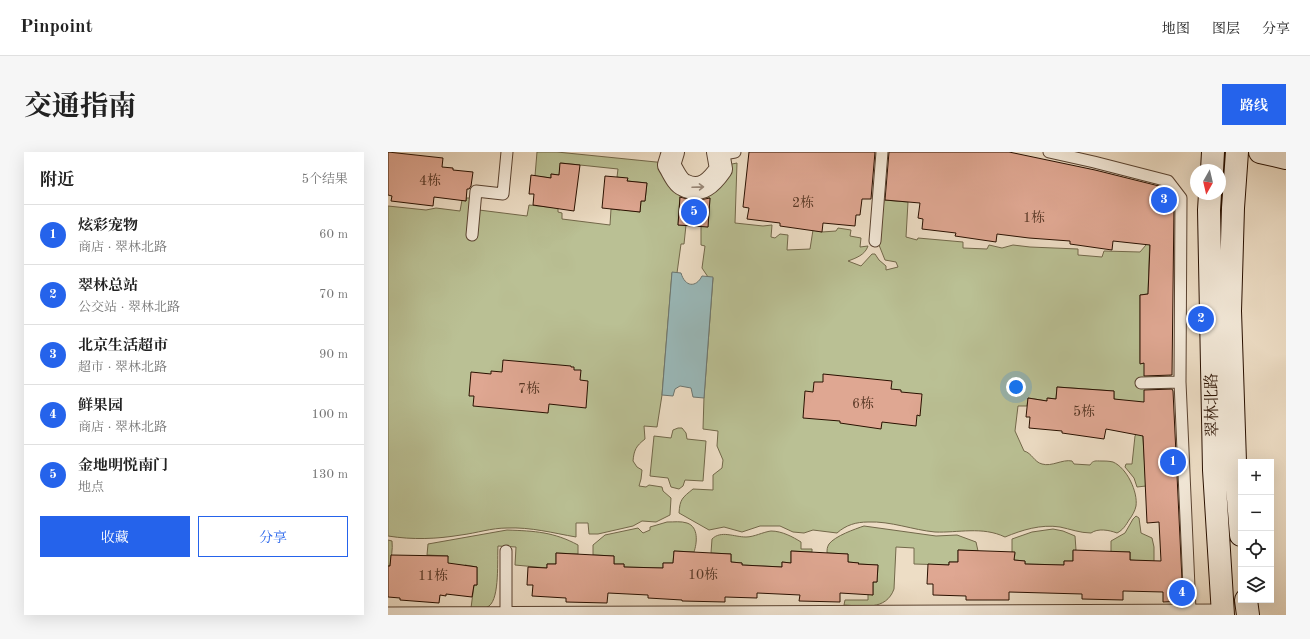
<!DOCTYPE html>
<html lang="zh">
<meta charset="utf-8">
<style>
body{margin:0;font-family:"Old Standard TT","Noto Serif SC",serif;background:#f6f6f6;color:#222}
.controls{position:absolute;right:12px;bottom:12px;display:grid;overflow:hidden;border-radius:0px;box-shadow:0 4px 16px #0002}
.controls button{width:36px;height:36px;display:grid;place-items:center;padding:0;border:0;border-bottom:1px solid #e0e0e0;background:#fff;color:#222;font:20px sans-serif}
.compass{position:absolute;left:802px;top:12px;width:36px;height:36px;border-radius:50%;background:#fff;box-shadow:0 4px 16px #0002;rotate:188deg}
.you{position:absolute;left:628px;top:235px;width:14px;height:14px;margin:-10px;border:3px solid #fff;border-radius:50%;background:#1a73e8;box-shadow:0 0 0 6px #1a73e833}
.badge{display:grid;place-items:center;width:26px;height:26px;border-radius:50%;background:#2563eb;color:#fff;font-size:13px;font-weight:700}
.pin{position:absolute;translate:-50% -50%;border:2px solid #fff;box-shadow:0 1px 4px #0006}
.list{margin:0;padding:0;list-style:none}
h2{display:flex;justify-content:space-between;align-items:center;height:52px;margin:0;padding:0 16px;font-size:17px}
h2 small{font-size:13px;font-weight:400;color:#767676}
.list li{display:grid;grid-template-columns:26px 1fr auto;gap:12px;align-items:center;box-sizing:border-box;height:60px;padding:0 16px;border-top:1px solid #e0e0e0}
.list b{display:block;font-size:15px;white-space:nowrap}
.list p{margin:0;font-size:13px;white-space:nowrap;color:#767676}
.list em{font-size:13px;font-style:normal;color:#767676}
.actions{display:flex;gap:8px;padding:12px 16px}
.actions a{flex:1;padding:9px 0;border:1px solid #2563eb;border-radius:0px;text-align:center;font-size:14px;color:#2563eb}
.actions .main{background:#2563eb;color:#fff}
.icon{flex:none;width:22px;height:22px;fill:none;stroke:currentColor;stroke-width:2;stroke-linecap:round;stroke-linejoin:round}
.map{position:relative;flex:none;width:898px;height:463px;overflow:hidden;border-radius:0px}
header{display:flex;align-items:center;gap:24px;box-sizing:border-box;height:56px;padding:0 20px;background:#fff;border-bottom:1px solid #e0e0e0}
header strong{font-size:19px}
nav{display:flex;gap:22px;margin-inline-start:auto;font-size:14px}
.intro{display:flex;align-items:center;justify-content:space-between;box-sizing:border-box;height:96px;padding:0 24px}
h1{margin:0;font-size:28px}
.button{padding:10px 18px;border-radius:0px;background:#2563eb;color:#fff;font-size:14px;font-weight:700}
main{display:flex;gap:24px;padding:0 24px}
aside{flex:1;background:#fff;border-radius:0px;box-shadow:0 4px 16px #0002}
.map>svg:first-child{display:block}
.green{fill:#bac094;stroke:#72684a}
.water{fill:#9ababb;stroke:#6d7670}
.building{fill:#dfa792;stroke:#291000}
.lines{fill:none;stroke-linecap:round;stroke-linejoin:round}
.lane-casing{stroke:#5a4331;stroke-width:13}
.street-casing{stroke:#5a4331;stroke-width:24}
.secondary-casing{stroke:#291000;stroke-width:24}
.lane{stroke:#f3e9d9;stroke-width:11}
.street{stroke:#f3e9d9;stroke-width:22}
.secondary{stroke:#f3e9d9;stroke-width:22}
.oneway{stroke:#988777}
.labels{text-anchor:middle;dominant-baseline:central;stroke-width:3;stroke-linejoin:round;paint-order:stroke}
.number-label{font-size:14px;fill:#563624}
.street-label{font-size:16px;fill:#291000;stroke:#f3e9d9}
</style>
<header>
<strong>Pinpoint</strong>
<nav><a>地图</a><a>图层</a><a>分享</a></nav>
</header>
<div class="intro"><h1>交通指南</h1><a class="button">路线</a></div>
<main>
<aside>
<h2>附近<small>5个结果</small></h2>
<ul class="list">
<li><span class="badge">1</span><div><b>炫彩宠物</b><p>商店 · 翠林北路</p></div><em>60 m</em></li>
<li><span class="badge">2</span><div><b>翠林总站</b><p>公交站 · 翠林北路</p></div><em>70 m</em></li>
<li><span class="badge">3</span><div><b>北京生活超市</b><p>超市 · 翠林北路</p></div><em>90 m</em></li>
<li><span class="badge">4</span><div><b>鲜果园</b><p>商店 · 翠林北路</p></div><em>100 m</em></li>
<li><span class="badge">5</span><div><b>金地明悦南门</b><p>地点</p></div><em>130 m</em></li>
</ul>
<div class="actions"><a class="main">收藏</a><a>分享</a></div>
</aside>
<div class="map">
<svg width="898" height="463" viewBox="0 0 898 463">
<rect width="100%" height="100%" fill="#edddc5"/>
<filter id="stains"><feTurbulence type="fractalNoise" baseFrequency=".005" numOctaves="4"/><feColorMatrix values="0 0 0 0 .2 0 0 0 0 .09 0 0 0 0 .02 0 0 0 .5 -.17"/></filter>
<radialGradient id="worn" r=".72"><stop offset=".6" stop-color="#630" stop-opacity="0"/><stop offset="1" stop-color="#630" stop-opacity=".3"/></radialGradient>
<path class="green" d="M149 0H169L278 11 299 44H292L290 73H298L296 92H293L289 121H284L274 243 269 275 256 274 257 287C248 294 246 298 245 309L249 315 254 318 253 327 251 334 258 335 261 333 274 335 275 339 283 346 282 363 268 370 254 369 245 374 210 382H201L200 371H188V385C165 381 143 375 119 376 103 376 89 381 73 383 49 387 25 388 0 384V54L38 58 48 56 72 59 74 48 78 49V46H83L91 58 139 64 141 53 170 56V60L174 61V67L222 73 223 57 232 58 233 56 237 58 252 60 253 49H257L259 31 239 29V27L229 25 230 17 173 11 171 23 163 22V26L147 24Z
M349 11 347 71 375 74 384 73 383 85 387 86 392 82 400 83 399 98 422 97 425 78 434 80 448 79 450 76 463 78 462 84 473 86 472 95 480 94C477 103 468 106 460 109L473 114 484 102H487L491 108 498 114V118L510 115 508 110 497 108 491 93 496 48 520 50 518 85 529 88 530 86 575 90V96L599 97 601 93 614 96 625 93 642 95 690 97V103L714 105 716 99 752 100 758 93 759 81H762L760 142 752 143V211H756L782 223V239L758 253 726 247V239L669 235 668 247 660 246 659 249 640 246 639 254H630L627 279 636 299C644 301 646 310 654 312 664 315 674 307 684 309L686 312 702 313C705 308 708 309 713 309 717 309 721 309 725 310 739 316 750 340 748 354 747 359 744 364 741 368 738 373 735 378 729 381 721 378 710 376 703 381 692 381 682 377 672 375 653 372 634 378 617 385 594 374 570 381 547 380 525 378 503 369 480 370 468 370 458 373 449 381L425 378 416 381 405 380 392 374H372L354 380 336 375 321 378 291 361C292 347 294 346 305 337L325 338V323L334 316 335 308 329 294 330 279 315 277 316 245 325 126 320 125 314 116 317 94 313 93V74L320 75 322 46 316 45 339 13Z
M754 270 758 334 749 335 746 326 737 315 738 312H744L747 284 749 281Z
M290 276H294L298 281 299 287 318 289 315 329 297 328 295 334 291 337 283 335 280 326 262 324 266 284 283 286 285 278Z
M748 364 751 366 753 381 764 386 766 395V410L742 408V400H723V389L737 381 745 367Z
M279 370C286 370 293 369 299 371 311 375 309 391 306 400L286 399 285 411H275V416L236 415V412H226V404L205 403V393L217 383 250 376 255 381 262 378V375Z
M476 374 548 384 569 383 588 390 590 399 570 398V410H561V413L526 412V396L508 395 506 437C498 459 475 454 456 453L457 448H480V442L485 443V430H489L490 413 470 412V411L460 410V402L439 401C439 398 439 395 441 392 447 384 467 377 476 374Z
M665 377 675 379 687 384 688 398 685 399V409H676V413L637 412V409L626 408 627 401 624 400V387L644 380Z
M119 378C147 379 166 380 190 393V402L168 401V412H159V416L127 413 128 395 110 394C109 407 112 446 101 454 96 458 88 456 83 456L86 433H89V415L77 413 76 415 59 412 60 404 39 403 40 392Z
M383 379C394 379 405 385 413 390V397H424V400L403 399V411L394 410V415L354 413V411L343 410V402L323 401 324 387C333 378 346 385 358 385 366 385 375 380 383 379Z
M0 388 4 389C5 398 3 405 2 414H0Z"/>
<path class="water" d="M284 120 293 121C297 135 308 136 314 124L325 125 316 246 305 245 303 236 292 234 287 237 285 244 274 243Z"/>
<path class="building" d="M0 0 55 6 54 15 65 16V18L85 20 83 34 81 37H79L78 49 46 45 45 54 3 49 4 44 0 43Z
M361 0H487L483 47H474L472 63H468L467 74 435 71 434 80 392 74V71L359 67 361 56 355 55Z
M501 0H621L707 18 771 34 777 40 786 55 784 223 756 224V211L752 212V143L760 142 762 93 725 89 724 98 682 92V89L641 86 609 82 608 90 567 84 568 81 534 77 535 67 530 66 532 51 497 48Z
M172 11 192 13 186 59 145 53 146 42H141L143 23 163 26V22L171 23Z
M217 24 240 26 239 29 259 31 257 49H253L252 60 214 56Z
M292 45 306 49 322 46 320 75 290 73Z
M115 208 183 214V215H186V218H193L192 228 200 229 198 256 161 252 160 261 85 254 86 244H81L83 220 103 222V219L114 220Z
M435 222 504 229 503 237 513 238V240L534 242 532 264 529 263 528 274 494 270 493 277 452 271V269L415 266 417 239 425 240 426 230H435Z
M669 235 726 239V247L756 250V238L784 237 785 239 795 449 775 450V440L735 439V448L694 447V442L621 440V448H578V444L545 443V432H539L540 412 561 413V410H570V398L627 400 626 408 637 409V412L676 413V409H685V398L742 400V408L773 409 771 370 759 371 755 284 718 277 716 287 674 281V279L641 276 642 265H638L640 246 659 249V246L668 247Z
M286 399 343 402V410L354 411V413L394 415V410L403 411V399L460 402V410L471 411 470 412 490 413 489 430H485V443L452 441V450L411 449 412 443 369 441V446L337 445V450L294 449V448L260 446V443L220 441 219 451 178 450V446L144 444 145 433H139L140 415 159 416V412H168V401L226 404V412H236V415L275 416V411H285Z
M3 403 60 404V411L89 415V433H86L84 445 58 442V444L52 443 51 451 12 448V446L0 445V414H2Z"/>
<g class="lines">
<defs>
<path id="lane" d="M661 0 706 10 780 29 793 46 792 230 802 458
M330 3 347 0
M84 83 88 39 115 42 119 0
M487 89 494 0
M753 231 792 230
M0 461 834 458
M118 461V399"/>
<path id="street" d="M285 0 281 13C285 19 289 30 296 33 313 42 324 30 333 17L330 0"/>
<path id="secondary" d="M849 0 845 56 842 159 847 310 853 383
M872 0 898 6
M824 18 825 0
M822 42 821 58 826 318 835 463
M858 448 860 463"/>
</defs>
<use href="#lane" class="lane-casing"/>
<use href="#street" class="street-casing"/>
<use href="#secondary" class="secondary-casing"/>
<use href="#lane" class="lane"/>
<use href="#street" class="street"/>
<use href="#secondary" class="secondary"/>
</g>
<defs><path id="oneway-shaft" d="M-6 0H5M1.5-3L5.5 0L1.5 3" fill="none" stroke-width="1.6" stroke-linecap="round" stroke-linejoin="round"/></defs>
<use class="oneway" href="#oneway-shaft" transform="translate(310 35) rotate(-2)"/>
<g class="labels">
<g class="number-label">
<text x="42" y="29">4栋</text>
<text x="415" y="51">2栋</text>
<text x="646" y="66">1栋</text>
<text x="141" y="237">7栋</text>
<text x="475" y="252">6栋</text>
<text x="696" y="260">5栋</text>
<text x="315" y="423">10栋</text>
<text x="45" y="424">11栋</text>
</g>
<g class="street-label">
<text transform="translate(825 253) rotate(-91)">翠林北路</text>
</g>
</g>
<rect width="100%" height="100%" filter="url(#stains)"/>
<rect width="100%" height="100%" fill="url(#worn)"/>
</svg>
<div class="controls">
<button>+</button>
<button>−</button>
<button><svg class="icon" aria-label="locate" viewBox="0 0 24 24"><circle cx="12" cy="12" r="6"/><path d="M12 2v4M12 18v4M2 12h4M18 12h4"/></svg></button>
<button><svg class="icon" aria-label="layers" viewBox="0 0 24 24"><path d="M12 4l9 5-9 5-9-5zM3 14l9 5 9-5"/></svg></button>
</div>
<svg class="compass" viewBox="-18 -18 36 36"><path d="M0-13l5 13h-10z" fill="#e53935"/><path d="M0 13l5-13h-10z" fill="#767676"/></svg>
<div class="you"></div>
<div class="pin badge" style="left:785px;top:310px">1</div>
<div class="pin badge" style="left:813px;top:167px">2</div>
<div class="pin badge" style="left:776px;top:48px">3</div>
<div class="pin badge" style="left:794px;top:441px">4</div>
<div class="pin badge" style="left:306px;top:60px">5</div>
</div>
</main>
